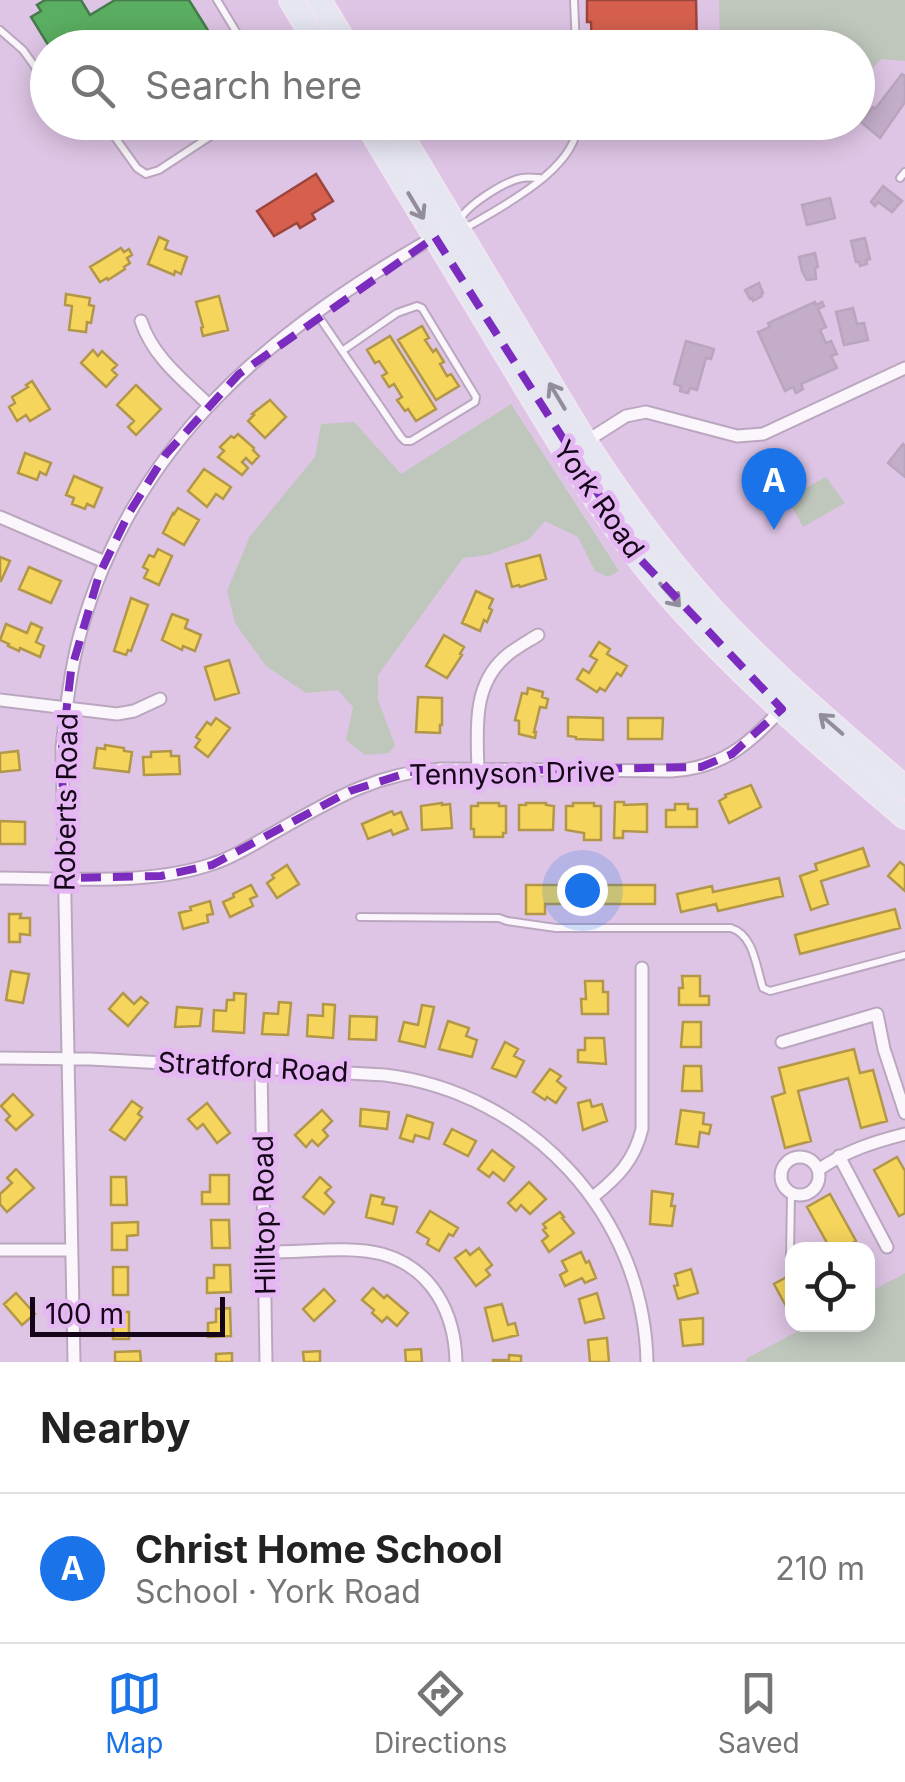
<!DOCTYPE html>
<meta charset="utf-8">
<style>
body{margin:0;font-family:Inter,sans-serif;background:#f6f6f6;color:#222}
.controls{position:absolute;right:30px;bottom:30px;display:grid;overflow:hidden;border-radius:20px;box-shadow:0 5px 25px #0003}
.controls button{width:90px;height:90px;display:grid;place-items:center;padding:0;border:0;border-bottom:2px solid #e0e0e0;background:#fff;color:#222;font:50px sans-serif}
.scale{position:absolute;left:30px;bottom:25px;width:195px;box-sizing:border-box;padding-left:10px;border:5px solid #150519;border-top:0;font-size:28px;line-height:35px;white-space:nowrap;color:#150519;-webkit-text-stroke:8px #e5b7f3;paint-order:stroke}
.you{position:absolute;left:582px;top:890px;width:35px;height:35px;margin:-25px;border:8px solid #fff;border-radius:50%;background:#1a73e8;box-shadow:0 0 0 15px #1a73e833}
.badge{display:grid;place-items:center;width:65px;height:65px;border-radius:50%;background:#1a73e8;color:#fff;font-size:32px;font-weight:700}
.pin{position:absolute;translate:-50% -82px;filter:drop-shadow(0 2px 5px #0008)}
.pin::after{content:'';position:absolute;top:52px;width:35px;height:30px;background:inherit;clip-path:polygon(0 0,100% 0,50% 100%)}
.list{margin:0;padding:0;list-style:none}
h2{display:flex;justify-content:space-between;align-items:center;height:130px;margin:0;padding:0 40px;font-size:42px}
h2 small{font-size:32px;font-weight:400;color:#767676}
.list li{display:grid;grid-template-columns:65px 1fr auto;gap:30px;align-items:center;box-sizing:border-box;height:150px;padding:0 40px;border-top:2px solid #e0e0e0}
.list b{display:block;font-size:38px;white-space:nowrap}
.list p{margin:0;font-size:32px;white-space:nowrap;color:#767676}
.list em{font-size:32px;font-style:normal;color:#767676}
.icon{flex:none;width:55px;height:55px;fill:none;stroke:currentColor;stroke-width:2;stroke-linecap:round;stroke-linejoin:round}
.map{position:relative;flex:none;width:905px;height:1362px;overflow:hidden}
.search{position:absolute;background:#fff;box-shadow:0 5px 25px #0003;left:30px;right:30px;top:30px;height:110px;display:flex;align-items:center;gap:25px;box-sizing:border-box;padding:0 35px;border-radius:55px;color:#767676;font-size:38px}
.sheet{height:280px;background:#fff}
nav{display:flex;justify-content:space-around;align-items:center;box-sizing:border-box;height:140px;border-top:2px solid #e0e0e0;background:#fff;font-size:28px;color:#767676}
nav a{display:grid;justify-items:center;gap:5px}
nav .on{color:#1a73e8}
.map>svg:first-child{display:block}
.green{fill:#bfc6bc}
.homes{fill:#f6d55c;stroke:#b29748;stroke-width:2.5}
.shops{fill:#d6604d;stroke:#9c453d;stroke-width:2.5}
.public{fill:#5aae61;stroke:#457b4b;stroke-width:2.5}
.building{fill:#c3adc9;stroke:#b9a5be;stroke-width:2.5}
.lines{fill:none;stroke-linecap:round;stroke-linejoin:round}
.lane-casing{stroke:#baa7bf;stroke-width:10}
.street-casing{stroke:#baa7bf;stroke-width:15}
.highway-casing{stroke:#f0e5f3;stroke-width:26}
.lane{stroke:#faf6fb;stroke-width:6}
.street{stroke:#faf6fb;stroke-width:11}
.highway{stroke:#e6e6f1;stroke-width:22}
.oneway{stroke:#928c9b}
.marked{fill:none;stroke:#7b2cbf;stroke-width:8;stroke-dasharray:20 12;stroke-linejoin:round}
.labels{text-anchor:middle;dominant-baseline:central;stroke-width:10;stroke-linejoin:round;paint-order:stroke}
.street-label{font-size:28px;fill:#150519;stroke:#e5b7f3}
</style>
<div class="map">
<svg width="905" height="1362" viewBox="0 0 905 1362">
<rect width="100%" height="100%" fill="#dec5e5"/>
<path class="green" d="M719 0H905V61L882 59 858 81V48L720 47Z
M511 404 619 571 608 577 595 571 578 537 545 521 528 540 488 555 463 558 378 675V700L395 745 389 753 365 755 346 740 353 707 338 690 306 693 266 666 235 623 227 591 250 536 315 457 321 424 354 422 401 474Z
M826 477 845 503 803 527 787 498Z
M905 1273V1362H746V1359L809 1325 868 1324V1293Z"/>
<path class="homes" d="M159 237 168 241 165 249 187 257 181 274 175 271 174 275 148 264Z
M121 248 124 252 129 249 132 255 127 258 130 263 124 267 125 269 108 280 107 278 100 282 90 267Z
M66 294 90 298 89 305 94 306 91 323 87 322 86 332 69 330 72 306 65 305Z
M219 296 228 330 203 336 201 328 203 327 196 302Z
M422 326 429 338 425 340 433 352 436 349 444 362 440 364 447 376 451 374 459 386 436 400 398 340Z
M390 336 436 409 416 421 408 409 405 411 397 400 402 397 394 384 389 387 382 376 387 373 379 361 375 363 367 350Z
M93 350 98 356 102 351 117 365 112 370 117 375 106 387 81 363Z
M32 381 50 409 30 421 26 415 17 421 9 407 15 403 12 397 28 387 26 385Z
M136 385 161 409 136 435 128 427 134 421 117 405Z
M270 400 286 417 265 438 248 421 254 415 252 414Z
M238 434 254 448 253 450 259 456 252 464 246 458 242 462 248 468 242 475 218 457 224 451 220 447 231 436 234 438Z
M25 453 51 463 46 475 40 472 37 480 18 473Z
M204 469 231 487 223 499 216 494 207 507 188 491Z
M74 476 102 488 94 507 87 504 85 509 72 504 74 498 66 495Z
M178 508 199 520 184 545 163 533 173 513 174 514Z
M158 549 172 556 159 585 144 578 148 570 143 567 149 555 154 557Z
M540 555 546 579 520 587 519 585 512 587 506 564Z
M0 557 10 561 1 581H0Z
M29 567 61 581 51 603 19 589Z
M476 591 493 599 489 608 492 610 487 622 484 620 480 631 462 623Z
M131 598 148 605 131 651 128 650 126 655 114 651Z
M172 614 188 620 185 628 201 635 195 651 183 646 182 650 162 640Z
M31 623 42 628 36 642 44 646 40 657 20 648 19 651 8 646 9 644 0 640 6 624 27 633Z
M444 635 464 647 460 654 462 655 447 678 426 666Z
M599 642 610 649 607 654 627 666 621 676 617 673 605 691 600 688 597 692 577 679 583 669 589 673 597 660 590 656Z
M229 660 239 693 215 700 205 667Z
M528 688 543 692 542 697 548 699 546 708 540 707 534 732H536L535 738 519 734V721L515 720 522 693 527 694Z
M418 697 442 698V725H440V733L416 732Z
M568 717 603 718V740L576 739V737L568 736Z
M216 718 230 728 208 757 195 747 200 740 196 737 207 722 211 725Z
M628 718H663L662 739H628Z
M105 745 124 748V751L132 752 129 772 94 768 97 748 105 749Z
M18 751 20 770 0 772V753Z
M171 751V756H179L180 774 144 775 143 757H151V752Z
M751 785 761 807 729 823 719 801 726 797 725 795Z
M615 802H624V805L647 804V832L623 831V838H614Z
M442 803V805L450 804 452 828 422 830 421 806Z
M478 803H499V806H506V833H503V837H474V829H471V806H478Z
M526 803H546V805L554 806 553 830H519V805H526Z
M573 803H594V806H601V840H584V833L566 830V806H573Z
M675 804H688V809H697V827H666V810H675Z
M392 811 394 815 401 812 408 829 393 835 391 830 368 839 362 824Z
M0 821 25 822V844H0Z
M863 848 869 866 821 881 828 904 811 910 800 876 817 870 815 864Z
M900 862 905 866V891L888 876Z
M287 865 299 884 277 898 267 883 274 878 272 875Z
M779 878 783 896 718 911 716 904 681 912 677 894 712 886 713 892Z
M251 885 257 896 250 899 253 906 230 917 223 902 234 897 233 894Z
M526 885H655V904H545V914H526Z
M210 901 213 914 207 915 208 922 183 929 179 913 191 910 190 907Z
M895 909 900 928 800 954 795 935Z
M9 914H21L20 918H30V935L20 934V942H9Z
M11 971 29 974 23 1003 6 1000Z
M682 976H700V996H709V1005H679V988H683Z
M585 981H603V992H608V1014H582L581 999H586Z
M123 993 134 1004 141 997 148 1003 128 1026 109 1009Z
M234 993 246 994 244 1033 213 1031 214 1010 226 1011 227 1000H234Z
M279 1002 291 1003 288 1035 262 1034 264 1013 278 1014Z
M323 1004 335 1005 333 1038 307 1036 308 1015 323 1016Z
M422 1005 434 1007 425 1047 399 1041 404 1022 418 1025Z
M177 1007 202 1009 200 1026 175 1027Z
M350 1016 377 1017 376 1040 349 1039Z
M448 1021 469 1028 466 1036 477 1040 472 1057 439 1049Z
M683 1022H701V1047H681Z
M585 1038H604L606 1064 578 1062V1050H585Z
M505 1042 518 1049 514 1056 524 1061 516 1077 492 1068Z
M854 1049 860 1073 873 1070 887 1121 861 1128 848 1078 798 1091 811 1141 785 1148 772 1097 785 1093 779 1068Z
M684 1066H701L702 1091H682Z
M550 1069 561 1076 557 1081 566 1088 556 1103 547 1097 545 1100 533 1092Z
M13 1094 33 1115 16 1130 6 1120 10 1116 1 1106Z
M590 1100 592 1107 602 1104 607 1121 583 1130 578 1103Z
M132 1101 142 1108 138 1114 142 1117 125 1140 110 1130Z
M207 1103 230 1133 217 1143 203 1124 197 1129 188 1119Z
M361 1109 389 1112 387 1129 360 1126Z
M322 1110 332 1121 323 1130 328 1136 318 1146 312 1140 306 1147 295 1135Z
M681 1110 704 1113 703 1124 711 1125 709 1134 700 1132 698 1147 676 1144Z
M407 1115 433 1123 429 1139 415 1135 413 1142 400 1138Z
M452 1129 476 1141 468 1156 444 1144Z
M492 1150 514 1167 504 1181 493 1172 489 1177 478 1169Z
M897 1157 905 1171V1213L899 1216 874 1170Z
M16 1169 34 1188 7 1212 0 1204V1194L12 1183 7 1178Z
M210 1175H229V1204H202V1192H210Z
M111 1177H126L127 1205H111Z
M320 1177 331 1187 325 1193 334 1202 324 1214 303 1197Z
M529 1182 546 1199 530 1214 521 1205 516 1211 508 1203Z
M652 1191 673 1194 671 1206H675L672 1226 650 1224Z
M830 1194 856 1241 844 1247 845 1250H831L807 1207Z
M371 1195 384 1198 382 1204 397 1207 393 1224 366 1217Z
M430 1211 458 1228 453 1236 449 1234 439 1251 427 1244 429 1239 417 1232Z
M560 1212 564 1217 562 1218 574 1233 549 1252 542 1241 548 1236 543 1230 546 1228 543 1224Z
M211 1220H229L230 1248H212Z
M138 1222V1235L127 1236V1250H112V1223Z
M479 1248 492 1265 486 1270 490 1275 476 1286 455 1258 466 1250 470 1255Z
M581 1252 586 1263 589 1261 596 1278 585 1283 582 1278 565 1286 560 1275 567 1271 562 1261Z
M214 1265H230L231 1292 207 1293V1278H214Z
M113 1267H128V1295H113Z
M691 1269 698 1293 678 1299 674 1286 678 1285 675 1274Z
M792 1274V1305L787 1308 774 1284Z
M373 1288 384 1298 387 1295 408 1313 397 1326 387 1317 382 1322 372 1313 374 1310 362 1300Z
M324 1289 335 1301 314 1321 303 1309Z
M16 1293 35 1314 22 1325 4 1304Z
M597 1293 604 1318 585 1323 579 1299Z
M502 1304 508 1325 515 1323 518 1335 493 1341 485 1308Z
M230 1308 231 1336 208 1337V1323L216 1322V1309Z
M113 1312H129V1339H113Z
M703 1318V1344L683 1346 680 1320Z
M607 1338 609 1362H590L588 1340Z
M421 1349 422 1362H406L405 1350Z
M140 1351 141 1362H115V1352Z
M320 1351V1362H304L303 1352Z
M232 1353V1362H216V1354Z
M509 1355 521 1356V1362H493V1360H509Z"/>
<path class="shops" d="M587 0H696L697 48H592L591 22H587Z
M316 174 333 201 312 214 315 219 300 228 297 223 274 236 257 211Z"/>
<path class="public" d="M45 0H81L90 15 115 0H189L219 48H174L165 33 141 48H50L31 17 41 11 37 5Z"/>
<path class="building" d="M902 74 905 76V102L880 138 861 122 873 107 875 109Z
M883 186 902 201 892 212 878 202 875 206 871 202Z
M830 198 835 218 807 225 802 205Z
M865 238 870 259 866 260 867 264 860 266 859 262H856L851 241Z
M815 253 818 267 815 268 816 279 807 280 802 271 799 257Z
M759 283 763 293 761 294 762 296 753 301 752 298 750 299 745 290Z
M815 302 816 305 822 302 824 306 818 309 826 327 820 330 826 343 831 341 837 354 831 356 837 368 801 384 803 389 796 393 793 387 785 391 758 332 770 327 768 323Z
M853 308 857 324 864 323 868 340 844 345 836 312Z
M686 341 714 349 711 359 706 358 697 390 690 388 688 393 680 391 681 386 674 384Z
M903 444 905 446V477L888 463Z"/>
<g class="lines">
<defs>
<path id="lane" d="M217 0 246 48
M574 0 576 48
M0 30 23 50 48 85
M104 122 137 168 146 174 159 170 232 122
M900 178 905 172
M460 219C469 204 505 181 522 178 528 177 533 178 539 178
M461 226 471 225C506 204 577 168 578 122
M317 314 401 437 405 441H411L475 402 476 397 422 308 417 306 397 313 342 351
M360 917 499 918 507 921 556 928H731C754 935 756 967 763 988L770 991 905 955
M790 1256 791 1194"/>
<path id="street" d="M141 321C153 357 182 379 208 404
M585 442 626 416 646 412 737 436 763 434 905 368
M0 517 105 562
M0 700 117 714 134 711 160 699
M478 770C477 730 472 686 505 657 515 648 527 642 538 635
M0 878C68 878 151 886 215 863 234 857 252 845 270 835 327 803 373 773 441 769L671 771C723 768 747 745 782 709
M782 1042 877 1014 884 1049 905 1113
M0 1058 90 1059 385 1075C530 1093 644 1215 647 1362
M261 1067 266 1362
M839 1156 887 1247
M781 1176a19 19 0 1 1 38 0a19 19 0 1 1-38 0Z
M818 1170C846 1151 873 1142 905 1134
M593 1197C618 1177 634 1161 642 1129V968
M0 1250H71
M264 1252C299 1253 349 1245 382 1254 432 1268 455 1313 456 1362
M74 1362 62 748C66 710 70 671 80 634 133 443 271 329 438 235"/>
<path id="highway" d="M291 0 320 48
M319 0 348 48
M366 122C414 202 462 282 511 362 558 440 604 519 663 588 735 672 821 745 905 817
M393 122 585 442C620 496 657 547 699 595 761 666 834 726 905 788"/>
</defs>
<use href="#lane" class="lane-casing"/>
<use href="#street" class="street-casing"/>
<use href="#highway" class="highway-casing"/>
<use href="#lane" class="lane"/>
<use href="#street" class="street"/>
<use href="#highway" class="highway"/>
</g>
<defs><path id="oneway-shaft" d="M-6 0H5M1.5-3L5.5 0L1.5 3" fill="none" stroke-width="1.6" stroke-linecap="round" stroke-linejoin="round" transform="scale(2.5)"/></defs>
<g class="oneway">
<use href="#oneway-shaft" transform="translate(416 206) rotate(59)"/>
<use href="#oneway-shaft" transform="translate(557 396) rotate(-121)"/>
<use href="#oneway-shaft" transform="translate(670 595) rotate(49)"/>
<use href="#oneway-shaft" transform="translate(831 724) rotate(-139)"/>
</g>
<path class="marked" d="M435 237 639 558 782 709 732 754 701 767 410 772 350 791 212 865 161 876 64 878 62 748 71 671 99 575 129 513 166 454 239 374Z"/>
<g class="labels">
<g class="street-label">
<text transform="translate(599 499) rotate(55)">York Road</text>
<text transform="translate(512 773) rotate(-1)">Tennyson Drive</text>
<text transform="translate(66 802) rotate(-89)">Roberts Road</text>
<text transform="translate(253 1067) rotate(3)">Stratford Road</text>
<text transform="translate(264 1215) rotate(-91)">Hilltop Road</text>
</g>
</g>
</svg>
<div class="controls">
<button><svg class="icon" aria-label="locate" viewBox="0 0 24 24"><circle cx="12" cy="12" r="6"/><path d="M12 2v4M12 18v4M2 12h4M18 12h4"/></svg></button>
</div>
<div class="scale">100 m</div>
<div class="you"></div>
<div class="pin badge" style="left:774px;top:530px">A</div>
<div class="search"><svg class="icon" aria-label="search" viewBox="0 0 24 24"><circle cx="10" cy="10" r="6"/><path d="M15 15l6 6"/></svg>Search here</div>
</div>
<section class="sheet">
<h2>Nearby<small></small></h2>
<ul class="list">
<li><span class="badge">A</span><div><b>Christ Home School</b><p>School · York Road</p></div><em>210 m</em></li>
</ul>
</section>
<nav>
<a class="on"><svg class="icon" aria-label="map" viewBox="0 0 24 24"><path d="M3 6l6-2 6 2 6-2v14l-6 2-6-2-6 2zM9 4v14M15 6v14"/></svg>Map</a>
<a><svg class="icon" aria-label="directions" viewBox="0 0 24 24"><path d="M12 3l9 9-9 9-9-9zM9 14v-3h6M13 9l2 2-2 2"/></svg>Directions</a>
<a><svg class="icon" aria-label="saved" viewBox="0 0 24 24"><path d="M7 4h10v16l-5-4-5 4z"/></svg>Saved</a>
</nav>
